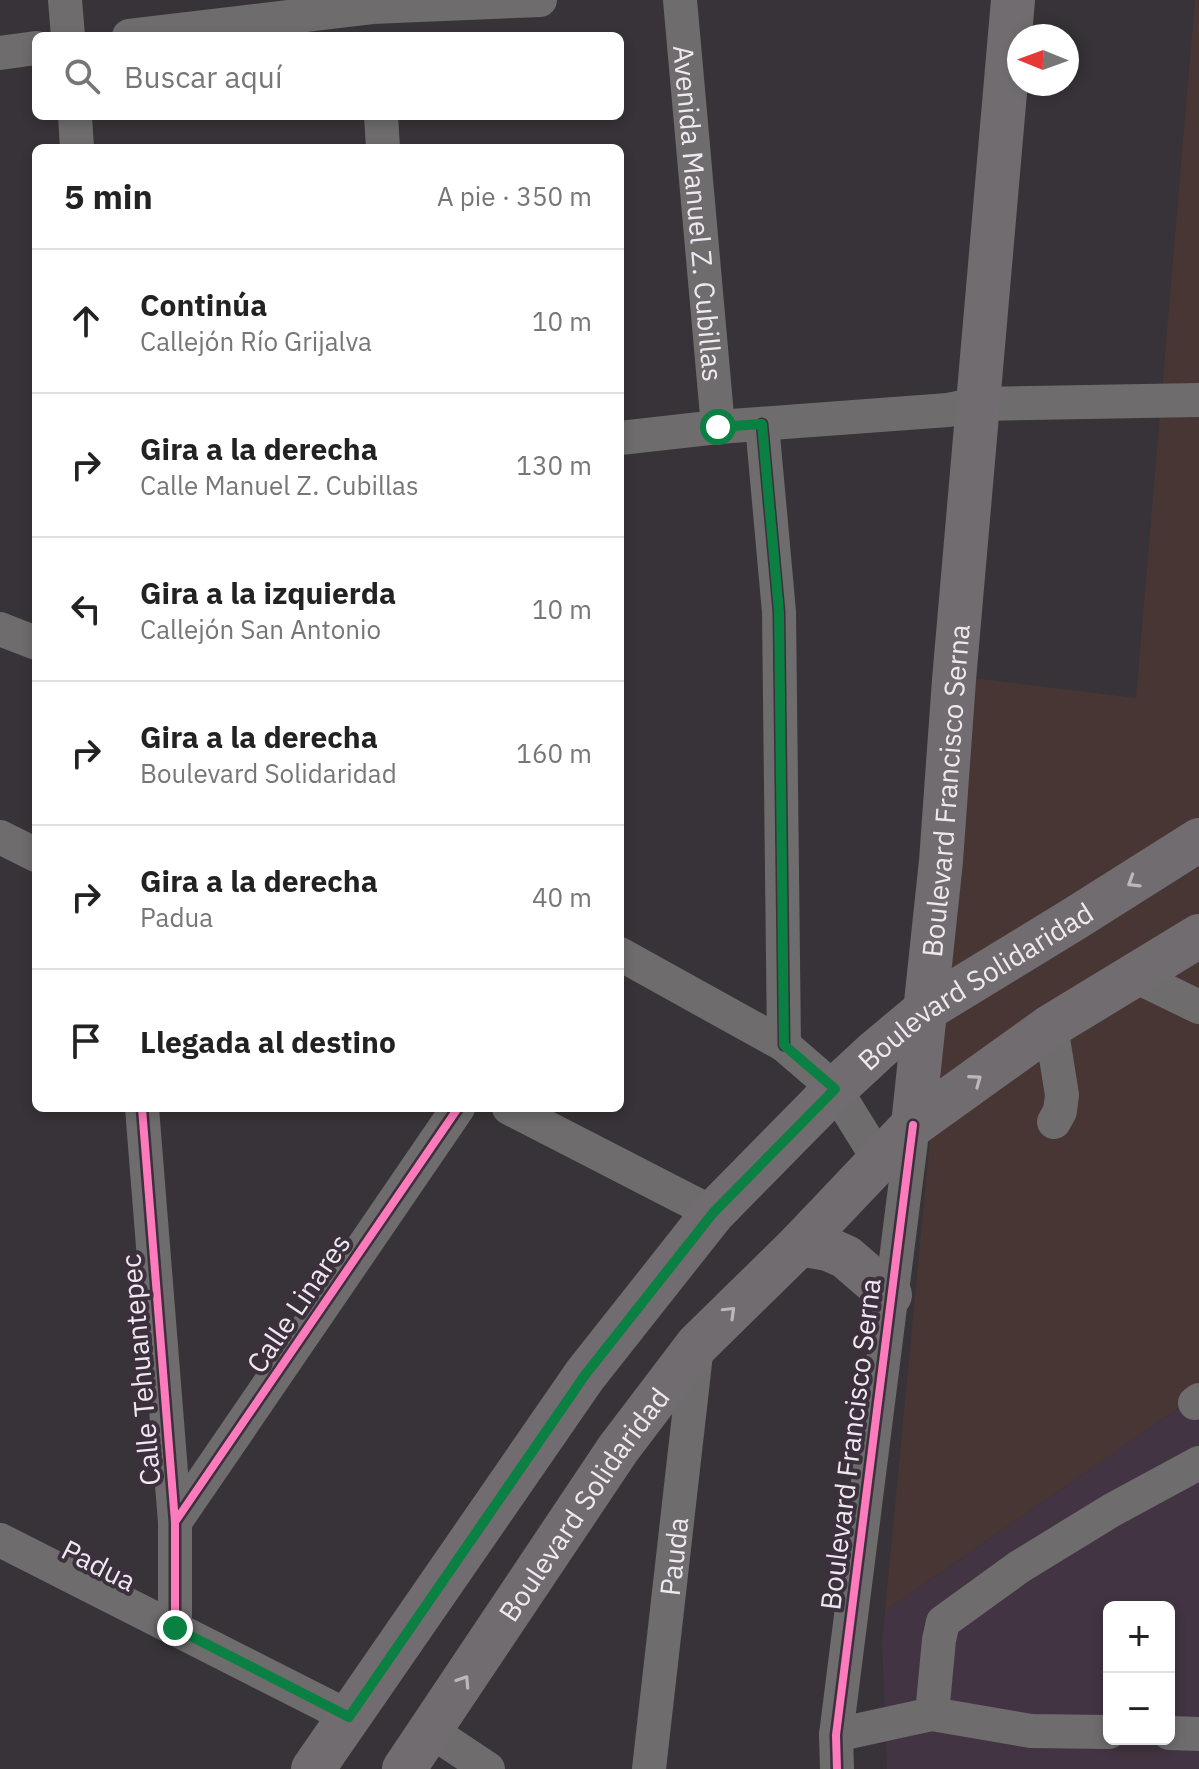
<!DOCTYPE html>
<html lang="es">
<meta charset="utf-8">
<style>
body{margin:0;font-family:"IBM Plex Sans",sans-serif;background:#f2f2f2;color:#222}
.controls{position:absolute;right:24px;bottom:24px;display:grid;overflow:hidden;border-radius:12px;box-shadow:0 4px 12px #0003}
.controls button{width:72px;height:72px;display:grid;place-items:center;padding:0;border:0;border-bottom:2px solid #e0e0e0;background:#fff;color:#222;font:40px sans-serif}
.compass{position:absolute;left:1007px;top:24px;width:72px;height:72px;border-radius:50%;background:#fff;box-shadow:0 4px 12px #0003;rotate:271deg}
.stop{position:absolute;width:24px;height:24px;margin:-18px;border:6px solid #0b8043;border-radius:50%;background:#fff}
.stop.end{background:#0b8043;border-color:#fff;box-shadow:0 2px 8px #0008}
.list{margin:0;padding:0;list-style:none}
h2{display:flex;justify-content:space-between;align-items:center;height:104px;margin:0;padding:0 32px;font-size:34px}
h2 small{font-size:26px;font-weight:400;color:#767676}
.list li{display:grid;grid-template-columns:52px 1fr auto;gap:24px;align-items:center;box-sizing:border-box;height:144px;padding:0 32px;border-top:2px solid #e0e0e0}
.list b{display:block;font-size:30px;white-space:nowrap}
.list p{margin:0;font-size:26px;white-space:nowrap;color:#767676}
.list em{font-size:26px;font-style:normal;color:#767676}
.icon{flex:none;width:44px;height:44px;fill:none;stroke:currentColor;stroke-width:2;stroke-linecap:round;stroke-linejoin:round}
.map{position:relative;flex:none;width:1199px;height:1769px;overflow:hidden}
.search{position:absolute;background:#fff;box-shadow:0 4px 12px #0003;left:32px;top:32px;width:592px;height:88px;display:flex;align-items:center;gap:20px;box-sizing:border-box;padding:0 28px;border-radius:12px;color:#767676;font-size:30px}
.panel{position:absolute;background:#fff;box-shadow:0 4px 12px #0003;left:32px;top:144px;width:592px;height:968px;border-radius:12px}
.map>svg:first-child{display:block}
.commercial{fill:#483634}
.built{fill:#423442;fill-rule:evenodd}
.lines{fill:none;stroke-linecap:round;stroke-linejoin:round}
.minor{stroke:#6f6c6d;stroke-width:34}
.major{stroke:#706c6f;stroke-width:44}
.cycleway-casing{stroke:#3b303b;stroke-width:13}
.cycleway{stroke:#fd7abc;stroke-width:8}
.oneway{stroke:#bdb6bc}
.route{stroke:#0b8043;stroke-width:10}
.labels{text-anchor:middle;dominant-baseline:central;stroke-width:8;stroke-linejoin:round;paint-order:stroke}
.street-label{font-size:28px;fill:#f0e8f0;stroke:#3b303b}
</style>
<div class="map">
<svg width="1199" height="1769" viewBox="0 0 1199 1769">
<rect width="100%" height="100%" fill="#383338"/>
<path class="commercial" d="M1195 0H1199V1394L885 1611 974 678 1136 698Z"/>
<path class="built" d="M1199 1394V1769H887L882 1641 885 1611ZM1109 1607H1169V1739H1109Z"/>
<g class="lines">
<g class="minor">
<path d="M65 0 68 36"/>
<path id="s1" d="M680 0 718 427"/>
<path d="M129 36 372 7 540 0"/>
<path d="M0 53 36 48"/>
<path d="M75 116 77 148"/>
<path d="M381 116 383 148"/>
<path d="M762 424 779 612 784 1045"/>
<path d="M620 438 718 427 948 410 978 404 1199 400"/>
<path d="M0 629 36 643"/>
<path d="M0 837 36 855"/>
<path d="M620 954 784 1045 835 1089 879 1160"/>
<path d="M1135 976 1199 1007"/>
<path d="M1051 1026 1062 1095 1060 1111 1054 1122"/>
<path d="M142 1108 175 1522V1628"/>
<path d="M509 1108 713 1213"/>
<path d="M1195 1403 1199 1400"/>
<path d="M175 1522 458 1108"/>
<path d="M0 1540 349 1717"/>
<path d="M431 1731 488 1769"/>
<path d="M1109 1732 1031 1731 932 1714 939 1640 943 1622 1019 1567 1112 1510 1199 1463"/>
<path d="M1169 1733 1199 1734"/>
<path d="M836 1735 932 1714"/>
<path id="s2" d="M649 1769 697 1345"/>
<path d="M837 1769 836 1735 913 1125"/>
</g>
<g class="major">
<path id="s3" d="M913 1125 941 861 954 680 1013 0"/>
<path d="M800 1244 828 1249 846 1257 890 1295"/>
<path id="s4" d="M313 1769 585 1375 713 1213 835 1089 876 1051 925 1010 1074 919 1199 840"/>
<path id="s5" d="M404 1769 618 1449 697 1345 800 1244 913 1125 1051 1026 1199 936"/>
</g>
<defs>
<path id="cycleway" d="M762 424 779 612 784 1045
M142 1108 175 1522V1628
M175 1522 458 1108
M837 1769 836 1735 913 1125"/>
</defs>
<use href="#cycleway" class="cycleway-casing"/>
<use href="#cycleway" class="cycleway"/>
</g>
<defs><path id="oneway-chevron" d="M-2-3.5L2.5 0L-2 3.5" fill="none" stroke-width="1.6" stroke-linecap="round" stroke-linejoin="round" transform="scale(2)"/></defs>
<g class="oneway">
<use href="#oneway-chevron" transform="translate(1133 882) rotate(148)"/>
<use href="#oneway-chevron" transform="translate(976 1080) rotate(-36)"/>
<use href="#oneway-chevron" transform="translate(730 1312) rotate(-44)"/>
<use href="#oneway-chevron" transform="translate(464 1681) rotate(-57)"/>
</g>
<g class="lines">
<path class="route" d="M175 1628 349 1717 585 1375 713 1213 835 1089 784 1045 779 612 762 424 718 427"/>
</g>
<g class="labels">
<g class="street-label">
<text stroke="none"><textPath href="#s1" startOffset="214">Avenida Manuel Z. Cubillas</textPath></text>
<text stroke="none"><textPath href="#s3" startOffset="336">Boulevard Francisco Serna</textPath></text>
<text stroke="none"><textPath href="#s4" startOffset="1034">Boulevard Solidaridad</textPath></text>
<text transform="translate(298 1303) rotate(-56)">Calle Linares</text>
<text transform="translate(140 1370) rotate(-95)">Calle Tehuantepec</text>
<text transform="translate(850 1444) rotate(-83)">Boulevard Francisco Serna</text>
<text stroke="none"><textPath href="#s5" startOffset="320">Boulevard Solidaridad</textPath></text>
<text stroke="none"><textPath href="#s2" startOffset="214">Pauda</textPath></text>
<text transform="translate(99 1565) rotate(27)">Padua</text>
</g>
</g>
</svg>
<div class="controls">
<button>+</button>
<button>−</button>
</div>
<svg class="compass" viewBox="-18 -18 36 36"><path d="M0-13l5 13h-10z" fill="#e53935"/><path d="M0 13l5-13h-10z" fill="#767676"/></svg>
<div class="stop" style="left:718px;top:427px"></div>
<div class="stop end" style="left:175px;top:1628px"></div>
<div class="search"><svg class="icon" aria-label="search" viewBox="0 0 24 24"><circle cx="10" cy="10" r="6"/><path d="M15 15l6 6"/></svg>Buscar aquí</div>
<section class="panel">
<h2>5 min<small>A pie · 350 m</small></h2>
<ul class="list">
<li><svg class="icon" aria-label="ahead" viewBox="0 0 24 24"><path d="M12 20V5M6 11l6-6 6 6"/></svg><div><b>Continúa</b><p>Callejón Río Grijalva</p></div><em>10 m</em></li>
<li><svg class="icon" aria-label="right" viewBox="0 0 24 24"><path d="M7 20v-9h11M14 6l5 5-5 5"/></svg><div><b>Gira a la derecha</b><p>Calle Manuel Z. Cubillas</p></div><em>130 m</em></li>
<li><svg class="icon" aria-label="left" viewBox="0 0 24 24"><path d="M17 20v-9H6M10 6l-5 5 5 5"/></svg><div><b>Gira a la izquierda</b><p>Callejón San Antonio</p></div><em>10 m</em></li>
<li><svg class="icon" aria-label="right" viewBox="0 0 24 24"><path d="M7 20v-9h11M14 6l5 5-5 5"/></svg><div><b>Gira a la derecha</b><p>Boulevard Solidaridad</p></div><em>160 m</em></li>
<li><svg class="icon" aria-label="right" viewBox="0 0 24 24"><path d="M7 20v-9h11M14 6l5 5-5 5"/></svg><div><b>Gira a la derecha</b><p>Padua</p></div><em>40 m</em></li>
<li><svg class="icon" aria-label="arrive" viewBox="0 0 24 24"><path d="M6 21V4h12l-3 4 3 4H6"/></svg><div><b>Llegada al destino</b></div></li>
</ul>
</section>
</div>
